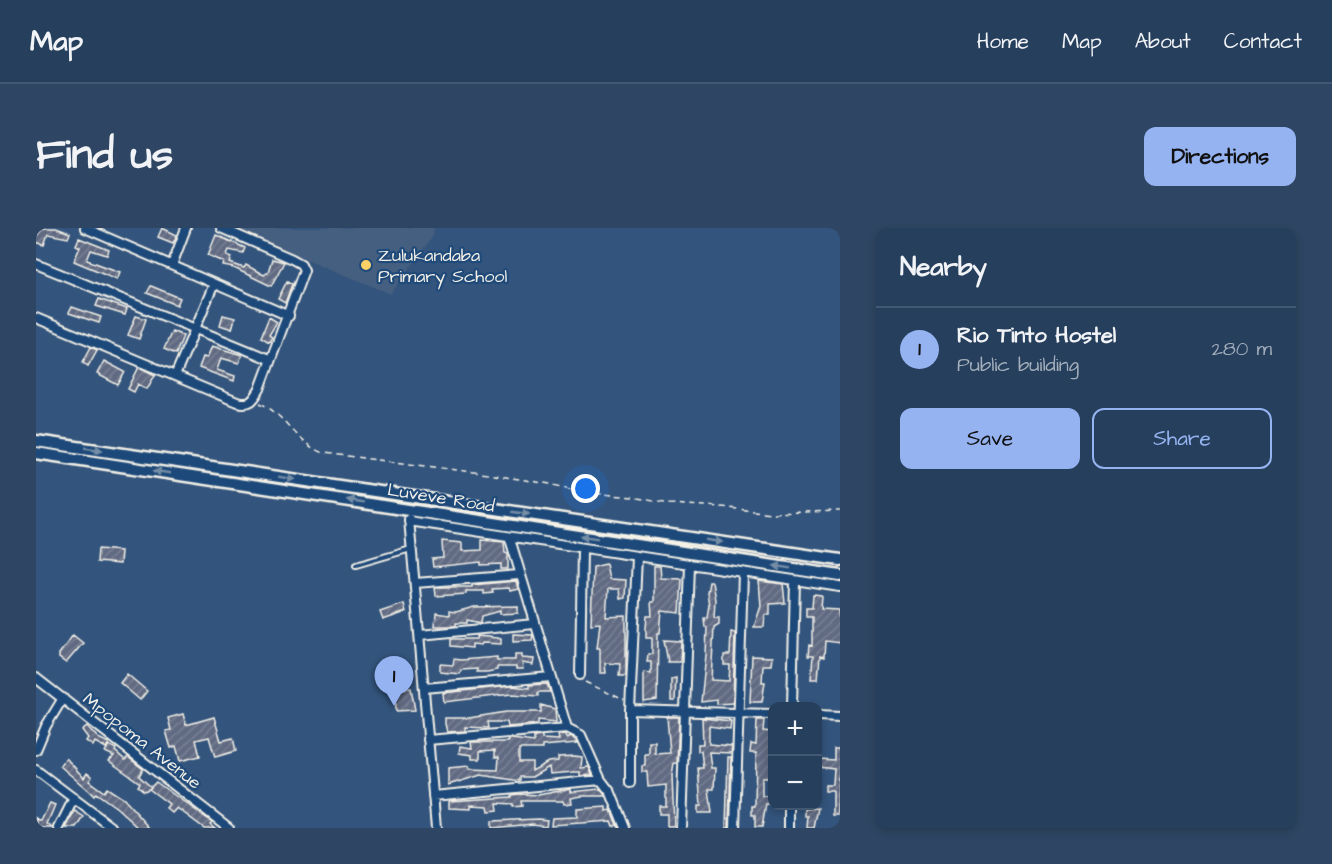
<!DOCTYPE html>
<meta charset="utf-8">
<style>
body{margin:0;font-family:"Architects Daughter",sans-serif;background:#2e4663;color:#f1f3f6}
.controls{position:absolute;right:18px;bottom:18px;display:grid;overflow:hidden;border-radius:12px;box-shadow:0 3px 9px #0003}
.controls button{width:54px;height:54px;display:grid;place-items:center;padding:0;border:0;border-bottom:2px solid #425872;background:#263f5d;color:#f1f3f6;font:30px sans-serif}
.you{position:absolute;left:550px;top:261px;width:21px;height:21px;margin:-15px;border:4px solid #fff;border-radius:50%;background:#1a73e8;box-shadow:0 0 0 9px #1a73e833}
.badge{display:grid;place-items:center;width:39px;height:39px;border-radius:50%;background:#95b2f1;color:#111;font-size:20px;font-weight:700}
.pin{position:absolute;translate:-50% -50px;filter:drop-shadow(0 2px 3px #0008)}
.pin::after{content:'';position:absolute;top:32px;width:21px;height:18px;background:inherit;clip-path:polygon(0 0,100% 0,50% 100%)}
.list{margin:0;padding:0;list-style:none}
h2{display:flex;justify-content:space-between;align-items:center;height:78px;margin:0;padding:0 24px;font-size:26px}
h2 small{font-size:20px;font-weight:400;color:#a4afbc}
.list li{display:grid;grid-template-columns:39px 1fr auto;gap:18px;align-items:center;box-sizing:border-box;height:84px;padding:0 24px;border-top:2px solid #425872}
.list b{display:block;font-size:22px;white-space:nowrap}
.list p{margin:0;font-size:20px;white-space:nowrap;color:#a4afbc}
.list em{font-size:20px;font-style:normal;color:#a4afbc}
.actions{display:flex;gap:12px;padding:18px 24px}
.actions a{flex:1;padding:14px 0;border:2px solid #95b2f1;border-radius:12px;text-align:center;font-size:21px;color:#95b2f1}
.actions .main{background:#95b2f1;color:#111}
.map{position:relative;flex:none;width:804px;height:600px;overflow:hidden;border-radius:12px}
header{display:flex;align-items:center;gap:36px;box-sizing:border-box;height:84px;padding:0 30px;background:#263f5d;border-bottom:2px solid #425872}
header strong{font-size:28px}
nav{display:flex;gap:33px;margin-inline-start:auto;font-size:21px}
.intro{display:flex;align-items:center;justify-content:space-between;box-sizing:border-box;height:144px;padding:0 36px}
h1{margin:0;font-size:42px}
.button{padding:15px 27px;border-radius:12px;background:#95b2f1;color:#111;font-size:21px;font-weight:700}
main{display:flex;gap:36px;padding:0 36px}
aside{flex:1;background:#263f5d;border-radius:12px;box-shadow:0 3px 9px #0003}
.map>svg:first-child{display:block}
.built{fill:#455e80}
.building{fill:url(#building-hatch);stroke:#f4f1e8;stroke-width:1.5}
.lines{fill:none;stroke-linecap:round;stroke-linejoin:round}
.lane-casing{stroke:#f4f1e8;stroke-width:8}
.street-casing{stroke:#f4f1e8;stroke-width:12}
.secondary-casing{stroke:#f4f1e8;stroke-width:15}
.path{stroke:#f4f1e8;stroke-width:1.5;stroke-dasharray:6 4.5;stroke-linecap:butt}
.lane{stroke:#1f4a7a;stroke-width:4}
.street{stroke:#1f4a7a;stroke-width:8}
.secondary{stroke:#1f4a7a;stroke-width:10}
.oneway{fill:#748da6}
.poi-dot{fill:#ffd166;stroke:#1f4a7a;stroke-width:2}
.labels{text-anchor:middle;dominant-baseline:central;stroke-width:4.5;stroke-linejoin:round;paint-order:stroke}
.poi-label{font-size:18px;fill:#f4f1e8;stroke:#1f4a7a;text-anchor:start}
.street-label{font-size:18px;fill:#f4f1e8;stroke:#1f4a7a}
</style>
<header>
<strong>Map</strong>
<nav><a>Home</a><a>Map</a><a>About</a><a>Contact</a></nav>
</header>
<div class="intro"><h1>Find us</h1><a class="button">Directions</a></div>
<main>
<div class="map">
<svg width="804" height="600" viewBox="0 0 804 600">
<defs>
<pattern id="building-hatch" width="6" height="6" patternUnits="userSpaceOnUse" patternTransform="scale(1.5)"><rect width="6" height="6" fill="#616a82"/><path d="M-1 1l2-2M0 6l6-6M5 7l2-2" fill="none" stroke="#788094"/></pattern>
</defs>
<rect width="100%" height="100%" fill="#33547c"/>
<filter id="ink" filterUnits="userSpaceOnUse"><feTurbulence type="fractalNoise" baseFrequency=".0167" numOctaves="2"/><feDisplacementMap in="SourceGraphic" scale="12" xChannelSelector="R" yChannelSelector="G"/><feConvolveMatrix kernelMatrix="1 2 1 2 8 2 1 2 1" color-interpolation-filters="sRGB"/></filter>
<g filter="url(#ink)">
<path class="built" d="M195 0H398L397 8 355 66Z"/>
<path class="building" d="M1 0H20L34 5 32 10 12 6 8 17 0 14V9L5 2Z
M126 0 141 7 137 15 122 9Z
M180 7 209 20 207 25 193 22 191 27 196 29 194 35 208 40 210 37 228 47 232 44 236 31 248 34 235 58 198 40 187 38 188 34 172 27Z
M43 10 73 22 71 27 55 22 51 32 84 44 81 51 38 33 44 19 40 17Z
M251 53 256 56 249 75 242 71Z
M115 58 144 70 141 77 111 65Z
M63 71 91 81 89 87 60 78Z
M36 79 65 89 63 95 33 85Z
M187 87 199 90 196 101 184 97Z
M100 88 110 91 103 111 92 107Z
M233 89 241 94 233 107 236 109 233 114 225 109Z
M136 103 147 108 140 126 128 121Z
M176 118 206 127 203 135 185 130 181 142 199 148 198 153 163 140 167 129 171 130Z
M55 119 61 122 52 138 47 134Z
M68 133 89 144 82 157 61 146Z
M103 139 119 147 111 161 102 156 98 164 92 161Z
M446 312 468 314 469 325 472 326V341H465V336L445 337V334L397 339 396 331 407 330 406 313 426 315V323L446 322Z
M62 321 85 323 84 336 61 334Z
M570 336 573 351 590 352 589 370 584 371 583 361H572L570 389 590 388V448H583L584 436 569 435 570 445H564V420H561L564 395 555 396 557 339Z
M618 338H624L625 350 646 351 644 385 626 383 624 405H622L621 472 608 474V444L615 445V434H611L612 426H616V410H610V400L611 388H616L615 374H618Z
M480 353 482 361 474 363 473 360 456 361 457 365 448 366V363H430V366L400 368 399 359H436V357Z
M723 353 747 356 749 375 734 376V387H729L728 399H718L725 378Z
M673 354H676L679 372 678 389H683V396L678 399 675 452 693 453 694 437H688V427H694L695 404 699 405 697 475 681 476V472L665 474 670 427 671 399H669L668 390 671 389 673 377 671 365Z
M777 367 786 368 785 381 803 382 804 393V415L789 413 788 429 784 428 782 451H775L777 428H772L773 417 776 418V389H770V380H776Z
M368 376 370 384 347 392 344 384Z
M482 378V385L464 386V383L446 388 445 395 431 392V395H420V398H399L400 385 413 387V383L420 384 438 379Z
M477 406 497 407 496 412 477 413Z
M37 407 47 415 30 435 23 430V426Z
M441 408 461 410 465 411V416L446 415 445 417 436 416V420L415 418V411H440Z
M628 412 645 413 644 434H632Z
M479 426H486V430L498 431 497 437 486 435 487 441H480V439H461V442L451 444H441V441L425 442 424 446 404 444V436L417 437 418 431 425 432 461 429V432H479Z
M716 428 736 429 735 437H727L726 454H729L726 474H714Z
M91 446 111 463 104 472 84 455Z
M640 450 639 473H635V451Z
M511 456 514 464H502V468L476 466 408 474 407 465 475 458 493 460V457Z
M375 460 379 482 360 483 359 461Z
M505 477 519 481 520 494 502 492V496L472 499 471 494H452L453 500 429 499V503L411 504 409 496V490H433L470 484H505Z
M147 486 150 497 178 489 185 513 197 510 200 523 179 529 173 509 160 512 164 528 144 533 140 518 135 520 130 503 135 502 132 490Z
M631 489H643L641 535H638L636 547 638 598H631V586H623V578H630V557L612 559 611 544H606V538H609V526H613V514H619V526L634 525Z
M666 490 695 493 694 501 673 498V516L696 518 695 525 673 524 675 540H679L678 561H673L676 585H662V578H665L662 540H667L665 523H662V516H667Z
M721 492H728L727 503 736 504V550H726V568H736V576H730L726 599H719V587H716V578H719L720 525H714L715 516 720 517Z
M51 498 62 510 73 515 70 520 59 514 57 518 50 513 52 510 46 502Z
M530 506 531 510 535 508 542 515 506 518V521H483V534H496V543L512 534 522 533V529L539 528 546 529 545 540 553 539 556 547 544 548V544H538L514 546 513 539 496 549H484V553L445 547 412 557V540L433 538V541L462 542 463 529H459V522L444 523V531H436V527L423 525 424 518 436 520 435 514H472V511H476L498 514V509L506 508V511L523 512 522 507Z
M73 517 80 521 79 523 89 532 92 529 107 541 103 548 115 559 113 561 108 563 102 558 104 555 73 533 78 528 69 524Z
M798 520H804L802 588H797V563H789V557H797L798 541 782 539V531L798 532Z
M692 529H695L693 600H690Z
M30 530 48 550 51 545 56 549 53 553 68 564 71 560 88 571 114 600H103L81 580 60 565 58 568 53 563 24 538Z
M120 554 176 594 174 596 179 600H168L141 580 136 585 130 580 133 576 113 561Z
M535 561V564L564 561 570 568H546L535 570 536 575 528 576 527 573H485L486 578 477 579V576L461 575 462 582 453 583 452 578 435 577V581L413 580V573L476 569V567L485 566 502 567Z
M14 575 19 577 11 596 17 600H3L0 590 5 593Z
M570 579V583L575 582 581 597 577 598 575 593 515 597 516 590 541 589V581Z
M782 580 778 600H771L772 588H769V581Z
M39 583 48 589 41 600H30Z
M503 591 511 592 510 598 497 596 455 600V593Z"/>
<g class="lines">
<defs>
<path id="lane" d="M320 337 375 321"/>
<path id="street" d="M49 0 253 88
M0 36 233 131
M136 37 150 0
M0 90 201 174C215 178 218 171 224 161L268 42 265 36 256 31 185 0
M139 148 178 56
M373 291 400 600
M373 293 804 359
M474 311 531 500 545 507 565 552 575 565 589 600
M379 355 483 347
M384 407 498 396
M544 447 546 321
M0 450 193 600
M388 460 515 449
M756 478 759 353
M594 482 736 486
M782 487 804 488
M392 512 531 500
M0 522 10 498 27 470
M0 542 77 600
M594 555V482L601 329
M397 568 565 552
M23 600 38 570
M645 600 654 337
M699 600 707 345
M753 600V578"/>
<path id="secondary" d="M0 213 804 332
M0 225 804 348"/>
</defs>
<use href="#lane" class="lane-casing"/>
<use href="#street" class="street-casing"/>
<use href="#secondary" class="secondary-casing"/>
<path class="path" d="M224 175C250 187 261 216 287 225L445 245 514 256 546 264 597 269 633 276 686 279 734 285 804 283
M549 454 588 472"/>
<use href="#lane" class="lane"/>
<use href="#street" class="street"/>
<use href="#secondary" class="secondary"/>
</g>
<defs><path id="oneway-solid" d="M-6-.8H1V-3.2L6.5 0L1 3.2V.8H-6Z" transform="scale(1.5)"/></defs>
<g class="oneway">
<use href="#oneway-solid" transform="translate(58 221) rotate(8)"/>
<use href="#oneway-solid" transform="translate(126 244) rotate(-171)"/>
<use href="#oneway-solid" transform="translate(251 250) rotate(9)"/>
<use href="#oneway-solid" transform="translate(319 273) rotate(-171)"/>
<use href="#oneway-solid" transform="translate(485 285) rotate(8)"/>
<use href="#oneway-solid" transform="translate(553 309) rotate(-171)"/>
<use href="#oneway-solid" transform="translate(678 313) rotate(8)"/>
<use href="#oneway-solid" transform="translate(746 339) rotate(-171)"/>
</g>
</g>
<circle class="poi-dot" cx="330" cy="37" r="6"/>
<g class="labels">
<g class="poi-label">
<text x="342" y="27">Zulukandaba<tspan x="342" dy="21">Primary School</tspan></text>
</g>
<g class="street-label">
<text transform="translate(405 270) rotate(9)">Luveve Road</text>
<text transform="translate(106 513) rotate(38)">Mpopoma Avenue</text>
</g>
</g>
</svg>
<div class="controls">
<button>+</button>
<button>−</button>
</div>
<div class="you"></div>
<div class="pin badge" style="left:358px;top:478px">1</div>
</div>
<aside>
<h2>Nearby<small></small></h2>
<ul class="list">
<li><span class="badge">1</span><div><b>Rio Tinto Hostel</b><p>Public building</p></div><em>280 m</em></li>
</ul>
<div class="actions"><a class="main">Save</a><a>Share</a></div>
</aside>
</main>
